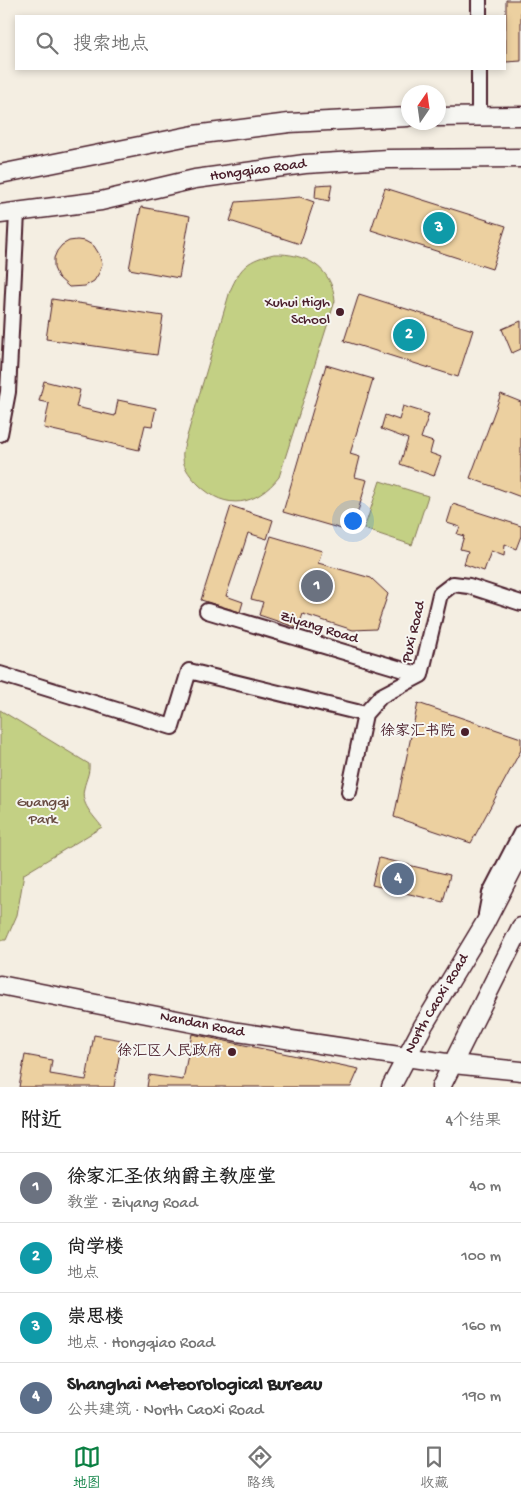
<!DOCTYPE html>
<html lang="zh">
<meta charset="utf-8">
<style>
body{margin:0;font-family:"Gochi Hand","LXGW WenKai TC",sans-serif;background:#f6f6f6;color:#222}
.compass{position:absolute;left:401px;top:85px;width:45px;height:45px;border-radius:50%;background:#fff;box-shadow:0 2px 8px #0003;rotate:13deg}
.you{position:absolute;left:352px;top:520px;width:18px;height:18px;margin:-12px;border:4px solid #fff;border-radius:50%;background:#1a73e8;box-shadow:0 0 0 8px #1a73e833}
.badge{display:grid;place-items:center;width:32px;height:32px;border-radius:50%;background:#0b8043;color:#fff;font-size:16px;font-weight:700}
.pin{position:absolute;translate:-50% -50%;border:2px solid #fff;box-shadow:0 1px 5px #0006}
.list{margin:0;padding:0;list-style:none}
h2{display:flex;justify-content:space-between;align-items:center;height:65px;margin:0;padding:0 20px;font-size:21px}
h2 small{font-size:16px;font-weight:400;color:#767676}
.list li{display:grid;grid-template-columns:32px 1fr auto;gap:15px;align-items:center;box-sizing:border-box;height:70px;padding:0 20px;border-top:1px solid #e0e0e0}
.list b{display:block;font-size:19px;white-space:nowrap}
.list p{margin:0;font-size:16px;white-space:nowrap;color:#767676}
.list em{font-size:16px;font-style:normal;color:#767676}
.icon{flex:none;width:28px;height:28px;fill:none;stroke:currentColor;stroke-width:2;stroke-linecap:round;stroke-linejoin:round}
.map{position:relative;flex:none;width:521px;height:1087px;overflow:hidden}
.search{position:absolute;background:#fff;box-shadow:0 2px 8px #0003;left:15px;right:15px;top:15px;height:55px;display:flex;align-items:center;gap:12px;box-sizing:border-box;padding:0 18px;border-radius:0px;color:#767676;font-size:19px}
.sheet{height:345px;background:#fff}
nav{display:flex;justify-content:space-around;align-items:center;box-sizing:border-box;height:70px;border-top:1px solid #e0e0e0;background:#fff;font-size:14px;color:#767676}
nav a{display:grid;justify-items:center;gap:2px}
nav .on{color:#0b8043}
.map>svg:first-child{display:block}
.green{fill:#c3d084;stroke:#867858}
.building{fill:#ecd0a0;stroke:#4a1f2b}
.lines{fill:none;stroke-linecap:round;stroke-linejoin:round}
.minor-casing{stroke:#4a1f2b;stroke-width:18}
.major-casing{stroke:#4a1f2b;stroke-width:21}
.minor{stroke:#f6f6f2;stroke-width:14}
.major{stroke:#f6f6f2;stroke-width:18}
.poi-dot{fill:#4a1f2b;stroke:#f6f6f2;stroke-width:2}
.labels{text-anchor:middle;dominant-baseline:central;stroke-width:4;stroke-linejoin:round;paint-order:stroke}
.street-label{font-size:15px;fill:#4a1f2b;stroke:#f6f6f2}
.poi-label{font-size:15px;fill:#4a1f2b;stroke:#f6f6f2;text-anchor:end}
.park-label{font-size:15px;fill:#684b41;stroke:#f6f6f2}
</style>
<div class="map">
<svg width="521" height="1087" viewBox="0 0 521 1087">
<rect width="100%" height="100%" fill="#f4eee2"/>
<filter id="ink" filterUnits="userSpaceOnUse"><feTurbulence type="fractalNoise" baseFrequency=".02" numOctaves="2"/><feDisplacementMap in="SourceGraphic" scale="10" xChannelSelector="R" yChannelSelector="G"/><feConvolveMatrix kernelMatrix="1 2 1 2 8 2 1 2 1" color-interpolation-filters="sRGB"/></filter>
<g filter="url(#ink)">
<path class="green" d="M274 254C305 253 332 267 335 301L279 477C256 506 226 511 199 485 192 478 183 468 183 458 182 453 184 447 185 443L230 291C241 266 248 260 274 254Z
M380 481 428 496 412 545 364 529Z
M0 710 89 764C90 773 86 779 84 788 80 804 93 815 102 827L24 874 17 915 6 940H0Z"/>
<path class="building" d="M506 0H521V61L506 62Z
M332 184 329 201 315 198 316 185Z
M385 188 506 226 492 269 371 230Z
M300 197 314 202 300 244 230 221 236 202Z
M141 207 190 216 179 278 129 269Z
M77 240 85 241 94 246 99 254 102 264 99 273 94 281 85 286 69 287 58 277 54 268V258L57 251 62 245 69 241Z
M359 294 473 330 458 377 344 341Z
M52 299 163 316 157 355 46 339Z
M521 321V349L512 353 502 329Z
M326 365 373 379 350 454 360 457 355 477 367 480 352 532 283 512Z
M44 381 80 390 76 407 115 416 118 400 156 408 152 426 145 425 139 450 44 428 49 403 39 401Z
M501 394 521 402V497L470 478Z
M403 406 429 414 421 438 433 442 430 453 441 457 434 476 400 464 408 439 381 429 385 415 399 420Z
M453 504 521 526V536L516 549 505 544 504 556 491 551 484 571 464 564 468 551 460 549 464 536 457 534 460 527 447 523Z
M231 506 273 520 267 539 248 533 241 555H240L226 596 243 602 240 612 201 600Z
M271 536 322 551 318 563 371 578 388 594 376 629 353 630 303 614 298 628 259 615 263 602 251 599Z
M418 703 521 738V750L471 843 394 817Z
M379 858 450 875 443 902 372 885Z
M192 1034 359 1069 351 1087H147L149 1075 183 1080Z
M94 1035 122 1040 114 1087H19L25 1055 52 1060 50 1074 86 1080Z"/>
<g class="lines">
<defs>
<path id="minor" d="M479 16V0
M479 116V69
M0 434 8 392 17 213
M207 611 421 675
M0 674 172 727 189 671 365 714
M421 675 440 594 453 584 469 586 521 603
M349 792 365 714 381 696 421 675
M486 914 490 893 521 833"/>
<g id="major">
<path d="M438 117 521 116"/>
<path d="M0 174 194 135 289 123 408 117"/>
<path id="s1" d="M0 214 101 201 195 179 305 164 388 159 521 158"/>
<path id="s2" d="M0 985 238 1032 453 1064 521 1071"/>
<path id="s3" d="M391 1087 423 1026 485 923 521 853"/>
<path d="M441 1087 521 927"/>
</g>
</defs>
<use href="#minor" class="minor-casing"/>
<use href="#major" class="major-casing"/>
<use href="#minor" class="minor"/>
<use href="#major" class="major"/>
</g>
</g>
<g class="poi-dot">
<circle cx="340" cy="312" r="5"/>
<circle cx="465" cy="732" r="5"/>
<circle cx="232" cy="1052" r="5"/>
</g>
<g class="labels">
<g class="street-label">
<text stroke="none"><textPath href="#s1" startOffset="262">Hongqiao Road</textPath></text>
<text transform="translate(319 628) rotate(17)">Ziyang Road</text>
<text transform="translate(414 632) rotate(-77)">Puxi Road</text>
<text stroke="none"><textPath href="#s3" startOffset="95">North Caoxi Road</textPath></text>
<text stroke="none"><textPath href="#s2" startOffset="206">Nandan Road</textPath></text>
</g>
<g class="poi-label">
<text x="330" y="303">Xuhui High<tspan x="330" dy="17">School</tspan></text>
<text x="455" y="732">徐家汇书院</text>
<text x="222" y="1052">徐汇区人民政府</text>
</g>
<g class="park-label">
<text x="43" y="803">Guangqi<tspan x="43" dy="17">Park</tspan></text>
</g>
</g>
</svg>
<svg class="compass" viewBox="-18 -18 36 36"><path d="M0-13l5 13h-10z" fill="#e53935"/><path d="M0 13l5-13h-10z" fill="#767676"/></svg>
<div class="you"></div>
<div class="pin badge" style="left:317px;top:586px;background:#6b7280">1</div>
<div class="pin badge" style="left:409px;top:335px;background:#0f9aa8">2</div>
<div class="pin badge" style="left:439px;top:228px;background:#0f9aa8">3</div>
<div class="pin badge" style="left:398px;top:879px;background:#5c6f8a">4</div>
<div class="search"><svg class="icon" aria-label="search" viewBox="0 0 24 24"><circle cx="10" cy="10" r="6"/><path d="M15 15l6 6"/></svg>搜索地点</div>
</div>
<section class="sheet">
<h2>附近<small>4个结果</small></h2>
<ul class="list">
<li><span class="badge" style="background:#6b7280">1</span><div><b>徐家汇圣依纳爵主教座堂</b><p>教堂 · Ziyang Road</p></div><em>40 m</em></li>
<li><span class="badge" style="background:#0f9aa8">2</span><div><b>尚学楼</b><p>地点</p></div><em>100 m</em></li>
<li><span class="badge" style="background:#0f9aa8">3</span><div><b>崇思楼</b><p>地点 · Hongqiao Road</p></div><em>160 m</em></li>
<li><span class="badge" style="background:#5c6f8a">4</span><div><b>Shanghai Meteorological Bureau</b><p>公共建筑 · North Caoxi Road</p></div><em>190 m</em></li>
</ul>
</section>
<nav>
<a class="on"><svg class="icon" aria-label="map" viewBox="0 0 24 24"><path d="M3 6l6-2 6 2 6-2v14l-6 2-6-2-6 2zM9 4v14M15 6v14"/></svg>地图</a>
<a><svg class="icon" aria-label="directions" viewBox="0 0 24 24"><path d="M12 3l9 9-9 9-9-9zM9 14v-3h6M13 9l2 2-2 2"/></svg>路线</a>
<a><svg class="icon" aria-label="saved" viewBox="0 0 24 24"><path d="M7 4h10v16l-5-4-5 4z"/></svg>收藏</a>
</nav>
